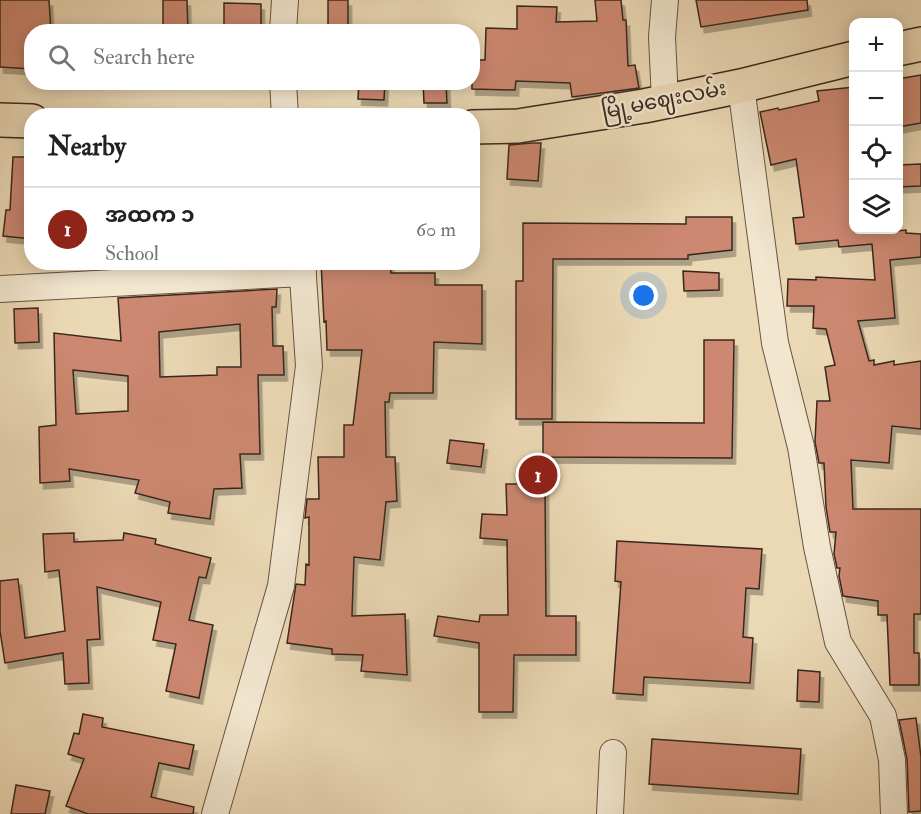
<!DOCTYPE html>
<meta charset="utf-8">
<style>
body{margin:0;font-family:"IM FELL Double Pica","Noto Sans Myanmar",serif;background:#f2f2f2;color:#202124}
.controls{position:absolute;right:18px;top:18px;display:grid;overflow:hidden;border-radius:12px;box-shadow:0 3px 15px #0003}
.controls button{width:54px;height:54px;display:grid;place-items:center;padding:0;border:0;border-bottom:2px solid #e0e0e0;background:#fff;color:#202124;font:30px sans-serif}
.you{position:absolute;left:644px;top:296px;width:21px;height:21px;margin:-15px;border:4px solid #fff;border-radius:50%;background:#1a73e8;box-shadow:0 0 0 9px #1a73e833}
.badge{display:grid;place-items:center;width:39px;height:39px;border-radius:50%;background:#8f2418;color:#fff;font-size:20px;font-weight:700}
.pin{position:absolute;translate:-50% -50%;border:3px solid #fff;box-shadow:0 2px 6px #0006}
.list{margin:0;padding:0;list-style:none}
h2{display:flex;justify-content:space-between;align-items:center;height:78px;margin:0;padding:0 24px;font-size:26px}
h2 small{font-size:20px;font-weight:400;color:#757577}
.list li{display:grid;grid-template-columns:39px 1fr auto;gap:18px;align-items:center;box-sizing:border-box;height:84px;padding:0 24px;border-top:2px solid #e0e0e0}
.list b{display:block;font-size:22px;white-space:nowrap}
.list p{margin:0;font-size:20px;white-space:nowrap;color:#757577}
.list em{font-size:20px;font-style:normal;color:#757577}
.icon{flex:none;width:33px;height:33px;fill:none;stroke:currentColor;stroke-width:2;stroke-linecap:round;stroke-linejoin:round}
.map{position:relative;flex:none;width:921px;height:814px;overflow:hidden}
.search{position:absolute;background:#fff;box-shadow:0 3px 15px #0003;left:24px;top:24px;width:456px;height:66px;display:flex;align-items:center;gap:15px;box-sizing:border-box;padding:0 21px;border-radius:24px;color:#757577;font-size:22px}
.panel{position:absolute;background:#fff;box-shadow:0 3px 15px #0003;left:24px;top:108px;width:456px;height:162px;border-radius:24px}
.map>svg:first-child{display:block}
.building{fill:#cc8870;stroke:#3a271c;stroke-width:1.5;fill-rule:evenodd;filter:url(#shadow)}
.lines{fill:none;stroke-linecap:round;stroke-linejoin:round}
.minor-casing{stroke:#665442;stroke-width:28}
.major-casing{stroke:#3a271c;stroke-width:36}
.minor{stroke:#f2e6cf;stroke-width:26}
.major{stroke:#ebd9b5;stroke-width:33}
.labels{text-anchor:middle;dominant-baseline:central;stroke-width:5;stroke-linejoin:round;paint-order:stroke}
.street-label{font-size:21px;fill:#3a271c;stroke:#f2e6cf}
</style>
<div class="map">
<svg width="921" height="814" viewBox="0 0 921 814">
<defs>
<filter id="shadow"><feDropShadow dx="3.5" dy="6" stdDeviation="0" flood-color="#0004"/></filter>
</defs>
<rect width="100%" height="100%" fill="#ebd9b5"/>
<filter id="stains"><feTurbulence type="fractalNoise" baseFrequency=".00333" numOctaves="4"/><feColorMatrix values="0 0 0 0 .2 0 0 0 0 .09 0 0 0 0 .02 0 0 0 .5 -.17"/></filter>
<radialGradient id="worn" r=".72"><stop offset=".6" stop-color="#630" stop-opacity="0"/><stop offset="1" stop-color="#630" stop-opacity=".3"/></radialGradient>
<path class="building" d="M0 0H49L51 32H32V69L0 67Z
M163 0H187L188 32H163Z
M328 0H348V32H328Z
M595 0H621L623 20H626L628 66 635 65 639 88 572 97 570 83 516 81 515 90 472 89V60H485L486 28 517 29V6L557 7 556 22 597 21Z
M696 0H807L808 10 701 27Z
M224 3 261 4V26L224 25Z
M921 75V123L898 127V79Z
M359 82H385L384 100 358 99Z
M423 82H446L447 103H424Z
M854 87V230H887V232L906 230V233L921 234V257L890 260 895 318 858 321 869 361 874 360V365L894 361V365L921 361V429L892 426 889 463 851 460 853 509H921V614H914V653H919V685H890L887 615H878V601L843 596 839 576 840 568H837L834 554 836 532H830L826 507 824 463H819L815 442 817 401H830L825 367 835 365 826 329 813 328 814 306H787L788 279 816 280V277L875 280 872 244 839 247 838 240 796 244 793 218 804 217 796 159 771 165 760 112 778 108 779 110 819 101 817 91Z
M532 143H541L538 181 507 179 509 145Z
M13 157H32V239L3 236 6 210H10Z
M921 164V186L898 187V165Z
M686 217H732V250L688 255V259H553L552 419H516V281H523V223L686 224Z
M139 262H178V265L139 267Z
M321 262H340V265L390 262 391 273H435V285H482V344L434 342 433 393H390L389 402H385L386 457H395L397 501 386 502 380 560 354 557 352 616 405 614 407 675 361 671 363 655 332 654V649L287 643 296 584 305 585 306 564 309 565V517L305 518 307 499H319L318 457H344V425H353L362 350H327L326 321 324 322Z
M683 271 719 273V290L684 291Z
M277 289 276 307H272L273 346H283L284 375H258L260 454H240L242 488 214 489 210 519 168 513 170 502 135 493 139 480 69 469 70 481 40 483 39 427 56 425 54 333 121 341 118 298ZM240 324 241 367H217V375L160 377 159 332ZM73 370 128 376V411L76 414Z
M38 308 39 342 15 343 14 309Z
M704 340H734L732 458 543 457V422L704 423Z
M450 440 484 444 481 467 447 463Z
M506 484H545L546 616H576V655H514L513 712H479V643L434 636 438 616 479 622 480 615H508L507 540 480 538 482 514 507 515Z
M74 533V542L123 540 124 533 156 539 155 544 211 558 206 578 199 577 189 620 213 625 199 698 166 691 176 644 153 640 161 602 97 587 100 639 87 640 89 683 65 684 63 653 5 663 0 631V581L18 579 25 638 65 631 59 570 45 572 43 534Z
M617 541 762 549 759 589 746 588 743 637 753 638 750 683 644 677 643 695 613 693 621 582 615 581Z
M798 670 820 672 819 702 797 701Z
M83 714 103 718 102 727 194 745 189 769 159 763 151 797 194 807 193 814H88L66 806 84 759 68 754 74 733 79 734Z
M916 718 921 757V811L909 812 907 759 899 720Z
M652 739 801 749 798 794 649 784Z
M16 785 50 791 45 814H11Z"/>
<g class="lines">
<defs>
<path id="minor" d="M283 32 285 0
M283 82 285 116
M741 86 775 343 801 447 817 547 838 642 883 716 892 760 894 814
M665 101 662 37 665 0
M0 289 303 273
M215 814 281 586 309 366 302 262
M610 814 613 753"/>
<path id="major" d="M898 49 921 44
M0 120 32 121
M472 127 518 126 644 106 741 86 854 58"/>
</defs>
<use href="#minor" class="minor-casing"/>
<use href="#major" class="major-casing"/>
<use href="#minor" class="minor"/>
<use href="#major" class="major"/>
</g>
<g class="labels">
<g class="street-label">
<text transform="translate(664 100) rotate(-11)">မြို့မဈေးလမ်း</text>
</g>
</g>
<rect width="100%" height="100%" filter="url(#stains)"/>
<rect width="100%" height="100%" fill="url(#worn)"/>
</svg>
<div class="controls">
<button>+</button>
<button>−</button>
<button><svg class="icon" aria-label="locate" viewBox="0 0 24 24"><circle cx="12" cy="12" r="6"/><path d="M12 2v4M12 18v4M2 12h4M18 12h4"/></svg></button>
<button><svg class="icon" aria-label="layers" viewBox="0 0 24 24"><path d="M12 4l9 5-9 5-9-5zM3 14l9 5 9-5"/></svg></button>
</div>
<div class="you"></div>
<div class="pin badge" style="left:538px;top:475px">1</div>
<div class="search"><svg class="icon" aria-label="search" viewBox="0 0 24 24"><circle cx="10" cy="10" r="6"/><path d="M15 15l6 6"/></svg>Search here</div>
<section class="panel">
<h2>Nearby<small></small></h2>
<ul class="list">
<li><span class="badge">1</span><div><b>အထက ၁</b><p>School</p></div><em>60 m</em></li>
</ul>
</section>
</div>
